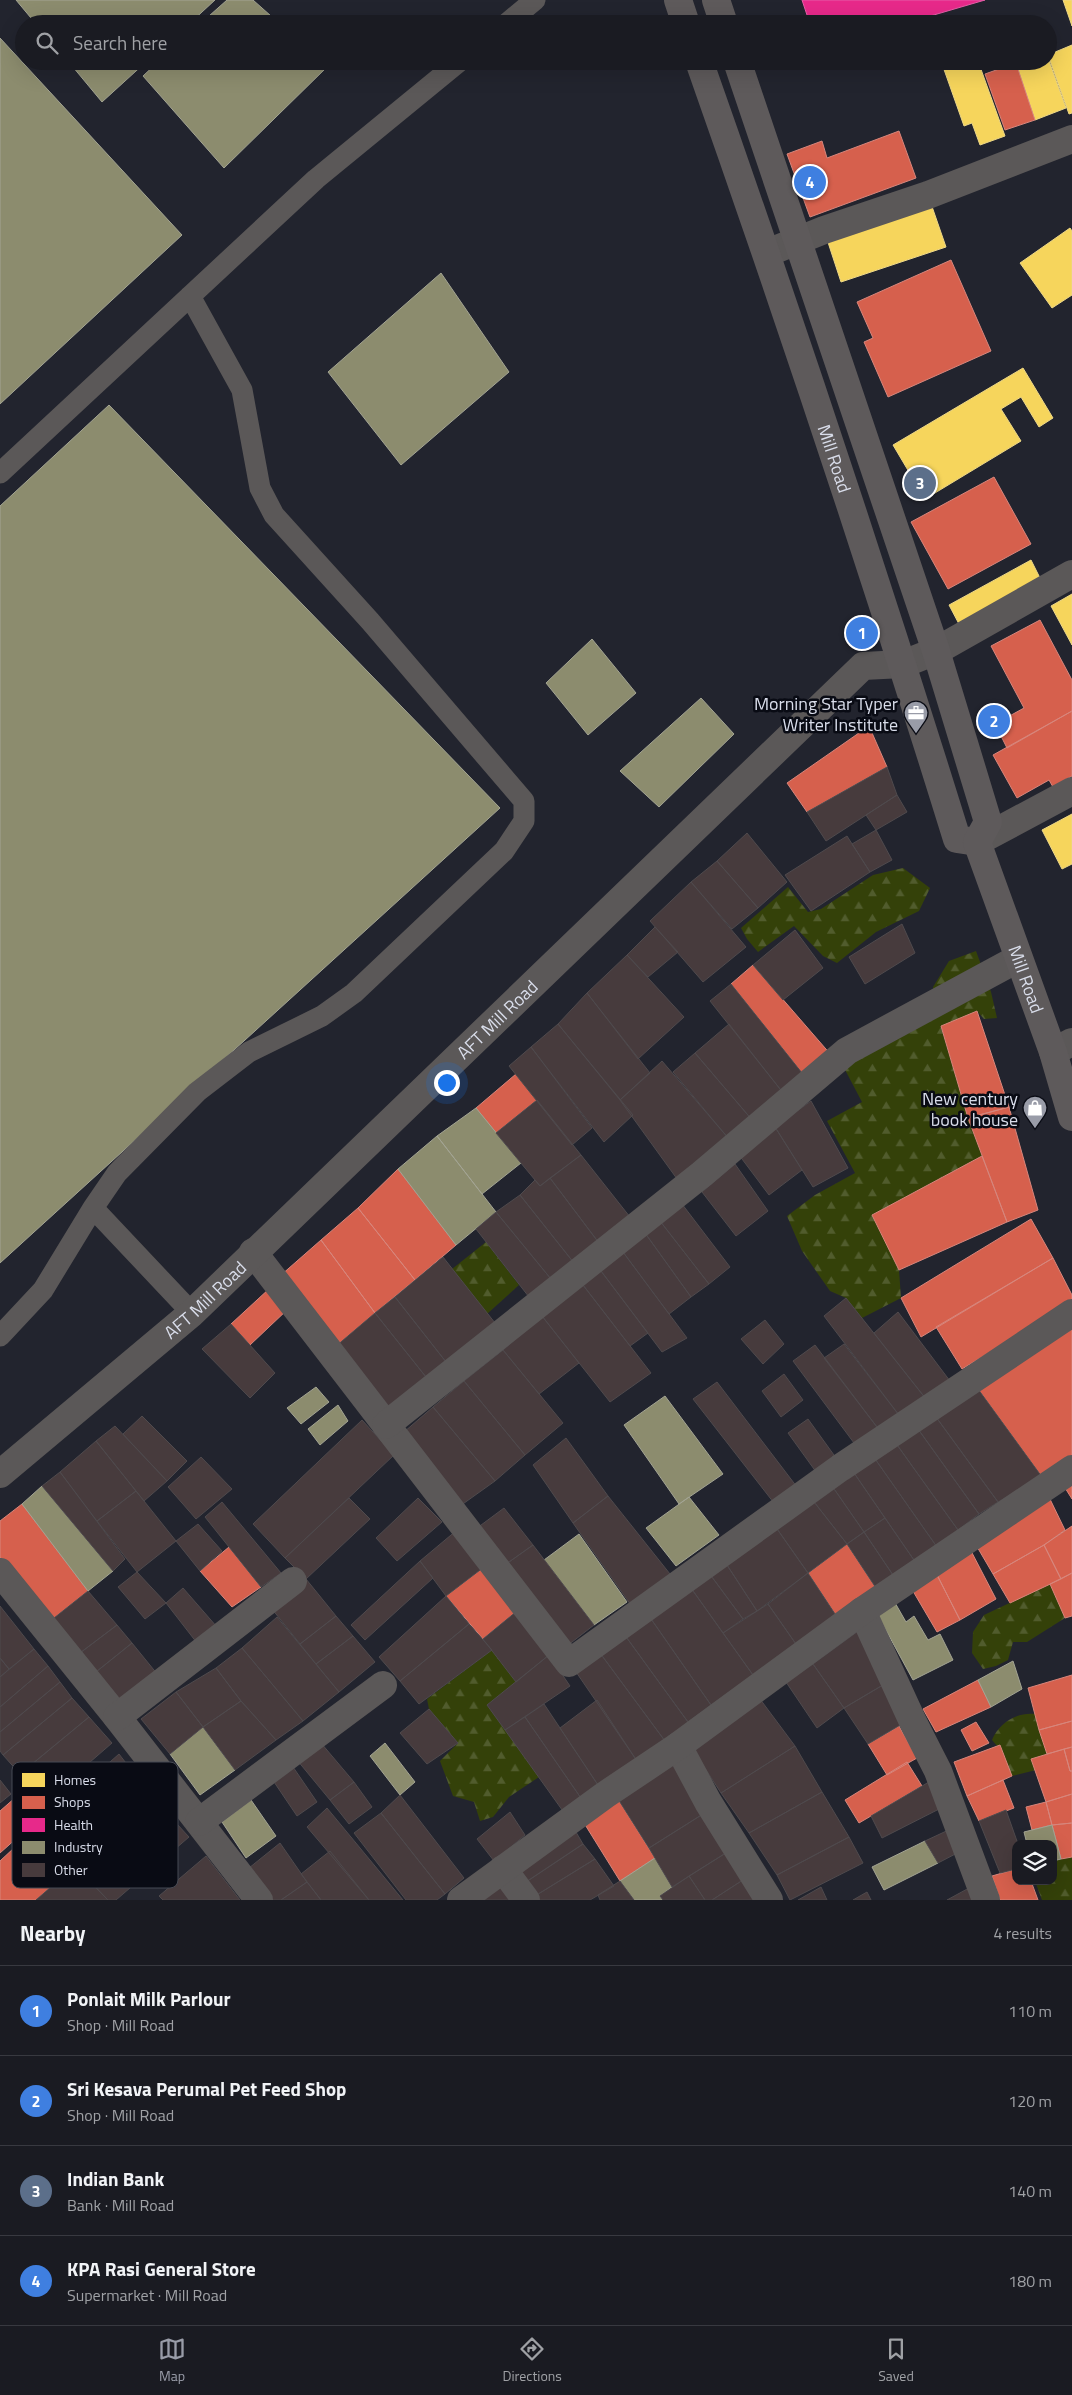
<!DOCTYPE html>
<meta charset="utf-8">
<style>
body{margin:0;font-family:"Titillium Web",sans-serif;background:#23242a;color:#f1f3f6}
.controls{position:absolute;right:15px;bottom:15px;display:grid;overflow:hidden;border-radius:10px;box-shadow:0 5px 20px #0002}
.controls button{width:45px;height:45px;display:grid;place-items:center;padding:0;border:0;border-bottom:1px solid #383940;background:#1a1b22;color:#f1f3f6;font:25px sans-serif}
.you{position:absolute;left:446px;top:1082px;width:18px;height:18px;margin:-12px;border:4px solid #fff;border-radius:50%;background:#1a73e8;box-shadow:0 0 0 8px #1a73e833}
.badge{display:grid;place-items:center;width:32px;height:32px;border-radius:50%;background:#999ca8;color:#fff;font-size:16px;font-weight:700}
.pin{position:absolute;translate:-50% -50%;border:2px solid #fff;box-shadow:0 1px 5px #0006}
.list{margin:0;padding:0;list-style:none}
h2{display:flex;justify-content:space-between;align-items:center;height:65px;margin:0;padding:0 20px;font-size:21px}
h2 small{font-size:16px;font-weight:400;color:#9fa1a5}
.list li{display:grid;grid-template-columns:32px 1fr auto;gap:15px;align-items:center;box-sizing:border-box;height:90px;padding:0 20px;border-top:1px solid #383940}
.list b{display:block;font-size:19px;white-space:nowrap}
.list p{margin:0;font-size:16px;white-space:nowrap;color:#9fa1a5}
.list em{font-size:16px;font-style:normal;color:#9fa1a5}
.icon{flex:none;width:28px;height:28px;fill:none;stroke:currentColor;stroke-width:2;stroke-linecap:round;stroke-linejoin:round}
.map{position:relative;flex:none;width:1072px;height:1900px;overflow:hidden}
.search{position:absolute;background:#1a1b22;box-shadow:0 5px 20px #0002;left:15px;right:15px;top:15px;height:55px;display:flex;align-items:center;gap:12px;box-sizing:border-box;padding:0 18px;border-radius:28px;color:#9fa1a5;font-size:19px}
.sheet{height:425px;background:#1a1b22}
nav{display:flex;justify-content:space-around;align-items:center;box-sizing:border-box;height:70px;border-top:1px solid #383940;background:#1a1b22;font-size:14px;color:#9fa1a5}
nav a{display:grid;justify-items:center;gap:2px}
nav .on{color:#999ca8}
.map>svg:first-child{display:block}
.forest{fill:url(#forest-firs)}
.homes{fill:#f6d55c;stroke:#edd787}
.shops{fill:#d6604d;stroke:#d7867c}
.health{fill:#e7298a;stroke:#e35fa7}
.industry{fill:#8c8c6e;stroke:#a3a493}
.building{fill:#473b3d;stroke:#4f4a4d}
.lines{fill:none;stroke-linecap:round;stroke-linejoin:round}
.service{stroke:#5b5858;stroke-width:21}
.minor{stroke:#5b5858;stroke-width:28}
.secondary{stroke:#5e5a5b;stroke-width:28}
.labels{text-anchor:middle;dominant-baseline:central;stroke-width:5;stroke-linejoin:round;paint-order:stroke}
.street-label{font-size:18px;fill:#d9ddea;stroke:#090b14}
.poi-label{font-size:18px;fill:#d9ddea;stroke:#090b14;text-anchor:end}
.key{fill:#090b14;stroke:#474a54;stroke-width:1}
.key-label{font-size:14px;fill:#d9ddea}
</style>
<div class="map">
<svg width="1072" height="1900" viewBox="0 0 1072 1900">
<defs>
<pattern id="forest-firs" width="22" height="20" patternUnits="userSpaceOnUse" patternTransform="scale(1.25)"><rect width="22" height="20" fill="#344109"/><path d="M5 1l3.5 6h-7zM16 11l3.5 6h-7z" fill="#515c2d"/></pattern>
</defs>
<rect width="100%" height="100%" fill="#22242e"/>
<path class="forest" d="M903 868 930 888 919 911 876 932 837 963 823 956 794 926 758 952 747 939 741 928 788 887 808 912 821 909 873 875Z
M976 951 991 992 997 1018 984 1019 977 1011 941 1027 968 1118 982 1156 872 1215 899 1270 901 1298 862 1318 846 1298 830 1291 802 1251 787 1216 815 1195 855 1173 827 1121 862 1102 842 1064 934 1014 933 987 949 961Z
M486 1242 519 1285 487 1314 452 1269Z
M1050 1584 1065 1618 1027 1642H1013L1008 1660 996 1666 983 1669 972 1653 973 1632 984 1615Z
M492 1650 516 1682 487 1705 539 1777 509 1797 493 1817 480 1821 474 1802 453 1796 440 1761 458 1743 429 1709 427 1699Z
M1035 1714 1047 1754 1032 1759 1036 1770 1012 1776 1000 1746H997L992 1740C999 1723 1017 1712 1035 1714Z
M1072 1857V1900H1042L1035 1881H1053V1861Z"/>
<path class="homes" d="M1063 0H1072V26Z
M1072 45V113L1069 114 1048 55Z
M1048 58 1066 108 1035 120 1015 61H1048Z
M941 61H978L1005 136 980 145 972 123 964 126Z
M928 195 946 247 841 282 824 230Z
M1070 228 1072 231V295L1052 308 1020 263Z
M1023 368 1053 418 1039 427 1021 397 1001 409 1021 441 925 499 893 445Z
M1031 560 1041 580 959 624 949 605Z
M1072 594V645L1051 606Z
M1072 814V864L1062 869 1042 830Z"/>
<path class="shops" d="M1016 63 1035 120 1005 130 985 74Z
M899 131 916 178 810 217 787 154 822 141 827 158Z
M951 260 991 351 888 397 864 342 873 338 857 302Z
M994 477 1031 544 948 589 911 522Z
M1040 620 1072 680V711L1007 748 995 724 1024 708 991 646Z
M1072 711V776L1053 787 1049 780 1017 798 993 755Z
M869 726 887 767 807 812 787 783Z
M753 965 832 1056 806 1078 731 984Z
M977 1011 1009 1107 968 1118 941 1026Z
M516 1074 537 1100 496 1133 476 1108Z
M1009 1107 1038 1210 1007 1222 968 1118Z
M982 1156 1007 1222 899 1270 872 1215Z
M398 1169 456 1245 415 1280 358 1208Z
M358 1208 415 1280 375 1313 321 1240Z
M1031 1219 1053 1258 921 1337 901 1298Z
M321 1240 375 1313 335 1347 280 1276Z
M1053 1258 1072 1295V1303L962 1369 936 1327Z
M270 1288 288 1309 250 1345 231 1324Z
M1072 1324V1457L1042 1477 978 1389Z
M1072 1476V1499L1062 1483Z
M1048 1495 1065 1530 1044 1545 993 1574 976 1545Z
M22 1504 88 1591 49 1622 0 1557V1521Z
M1072 1526V1573L1061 1579 1044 1545Z
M847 1544 878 1591 839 1620 808 1573Z
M1044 1545 1061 1579 1010 1603 993 1574Z
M229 1547 261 1587 232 1607 200 1571Z
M970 1549 996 1599 960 1620 935 1571Z
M484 1567 517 1611 483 1639 446 1596Z
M935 1571 960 1620 937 1632 910 1586Z
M1072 1573V1616L1065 1618 1050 1584Z
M1072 1675V1721L1039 1730 1028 1688Z
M978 1680 991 1707 936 1732 923 1709Z
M1072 1721V1747L1047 1754 1039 1730Z
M976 1722 989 1743 972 1751 961 1730Z
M899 1726 917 1758 887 1775 868 1744Z
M1000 1745 1012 1776 967 1796 954 1762Z
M1072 1747V1771H1070L1064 1749Z
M1064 1749 1070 1771H1072V1794L1046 1802 1031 1759Z
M907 1762 922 1786 859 1823 845 1800Z
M1003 1780 1014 1808 979 1821 967 1796Z
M1072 1794V1823L1052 1825 1046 1802Z
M16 1797 37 1820 0 1853V1811Z
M618 1799 655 1858 620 1881 584 1823Z
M1046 1802 1052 1825 1032 1830 1026 1807Z
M43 1821 80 1861 36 1900H0V1861Z
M1072 1823V1857L1061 1859 1052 1825Z
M1016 1869V1881H1031L1038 1900H1000L992 1876Z"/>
<path class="health" d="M802 0H985L903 24H810Z"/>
<path class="industry" d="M16 0H215L189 24H36Z
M227 0H253L280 24H200Z
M0 38 182 235 0 404Z
M68 61H147L102 102Z
M159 61H321L327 67 224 168 143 76Z
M441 273 509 372 401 465 328 372Z
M109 405 500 808 0 1263V506Z
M592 639 636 693 588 735 546 683Z
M701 698 734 734 659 807 620 771Z
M476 1108 521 1163 482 1194 437 1136Z
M437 1136 496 1212 456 1245 398 1169Z
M316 1387 329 1402 301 1424 287 1408Z
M665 1396 723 1474 679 1504 624 1425Z
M338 1405 348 1421 320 1445 308 1429Z
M42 1486 113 1571 88 1591 22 1504Z
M689 1497 719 1535 676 1566 646 1528Z
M579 1534 627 1602 594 1625 544 1560Z
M894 1601 906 1622 914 1616 928 1640 940 1634 953 1660 913 1680 876 1612Z
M1013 1661 1022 1689 991 1707 978 1680Z
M203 1727 235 1770 200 1795 170 1754Z
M385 1743 415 1782 400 1795 370 1756Z
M251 1800 276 1836 246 1858 222 1822Z
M1052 1825 1061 1859 1053 1861V1844H1027L1024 1832Z
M925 1841 938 1863 884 1890 872 1867Z
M655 1858 672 1887 660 1896 663 1900H634L620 1881Z"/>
<path class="building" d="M887 767 897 795 826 841 807 812Z
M897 795 907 812 876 830 866 815Z
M876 830 892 860 870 872 852 844Z
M747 833 787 882 758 908 717 861Z
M847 836 870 872 811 911 785 875Z
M717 861 758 908 732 929 691 882Z
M691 882 746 947 703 982 650 921Z
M902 924 915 953 865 984 849 957Z
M655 927 678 952 648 977 627 955Z
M795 930 823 968 783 1000 753 965Z
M627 955 684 1017 638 1059 587 993Z
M731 984 806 1078 784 1094 710 1001Z
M587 993 650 1073 620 1100 558 1024Z
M558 1024 633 1115 604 1142 531 1047Z
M729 1024 784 1094 753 1121 695 1053Z
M531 1047 592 1128 572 1145 509 1066Z
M695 1053 753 1121 729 1139 673 1072Z
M662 1061 729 1139 680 1183 620 1100Z
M537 1100 581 1155 540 1186 496 1133Z
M811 1101 848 1168 813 1187 775 1127Z
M775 1127 802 1170 769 1195 739 1155Z
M581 1155 630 1217 599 1243 550 1178Z
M735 1164 768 1211 736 1236 702 1192Z
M550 1178 599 1243 574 1263 520 1195 535 1180 540 1186Z
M520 1195 574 1263 551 1279 496 1212Z
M682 1204 730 1267 709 1284 660 1221Z
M496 1212 551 1279 529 1297 476 1229Z
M660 1221 709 1284 691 1297 645 1233Z
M645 1233 691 1297 669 1314 623 1252Z
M623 1252 687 1338 662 1352 601 1271Z
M443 1257 499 1328 450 1367 395 1297Z
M601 1271 648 1333 630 1346 583 1285Z
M583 1285 651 1373 610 1402 542 1316Z
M395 1297 450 1367 430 1382 375 1313Z
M846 1298 926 1399 902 1419 824 1316Z
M898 1312 950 1381 926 1399 874 1333Z
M375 1313 430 1382 387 1413 335 1347Z
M542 1316 579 1363 539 1394 503 1350Z
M765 1320 784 1344 763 1364 741 1339Z
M231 1324 275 1373 250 1398 202 1349Z
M844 1344 902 1419 880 1431 824 1358Z
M815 1345 880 1431 857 1447 793 1361Z
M503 1350 563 1423 525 1455 464 1381Z
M784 1374 803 1400 781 1417 762 1391Z
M464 1381 525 1455 495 1481 433 1407Z
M717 1382 797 1487 774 1503 693 1399Z
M978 1389 1042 1477 998 1502 936 1417Z
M433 1407 495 1481 460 1506 404 1432Z
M142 1416 187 1461 167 1481 123 1434Z
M936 1417 998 1502 979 1514 918 1429Z
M808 1419 839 1462 819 1476 788 1433Z
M362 1420 394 1455 285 1558 253 1524Z
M115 1426 167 1481 144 1501 96 1441Z
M918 1429 979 1514 958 1530 895 1442Z
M566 1438 608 1496 573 1523 533 1465Z
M96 1441 136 1491 97 1521 60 1472Z
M895 1442 958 1530 937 1547 873 1456Z
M873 1456 937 1547 916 1563 852 1470Z
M201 1457 232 1489 196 1519 168 1487Z
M852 1470 885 1518 864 1532 830 1483Z
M60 1472 125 1559 113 1571 42 1486Z
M830 1483 864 1532 847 1544 811 1498Z
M136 1491 176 1541 137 1572 97 1521Z
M608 1496 674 1579 633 1608 573 1523Z
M349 1498 370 1519 306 1579 285 1558Z
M418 1498 442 1522 397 1561 376 1538Z
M811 1498 847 1544 808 1573 775 1526Z
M222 1502 281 1573 261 1587 205 1517Z
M504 1508 533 1545 502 1567 473 1531Z
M885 1518 916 1563 895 1578 864 1532Z
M198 1524 222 1551 200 1571 176 1541Z
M775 1526 808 1573 757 1611 725 1562Z
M457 1530 484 1567 446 1596 420 1561Z
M864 1532 895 1578 878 1591 847 1544Z
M533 1545 594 1625 563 1649 502 1567Z
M420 1561 433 1578 365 1640 351 1625Z
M725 1562 757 1611 743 1619 709 1573Z
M137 1572 166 1603 145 1619 118 1587Z
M709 1573 743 1619 723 1633 691 1588Z
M808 1573 839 1620 798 1647 768 1604Z
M306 1579 336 1616 300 1644 272 1609Z
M183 1588 217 1627 197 1643 166 1603Z
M691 1588 753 1675 711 1705 649 1616Z
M88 1591 117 1625 76 1656 49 1622Z
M446 1596 469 1624 400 1681 379 1657Z
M768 1604 798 1647 753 1675 723 1633Z
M0 1606 34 1649 9 1669 0 1658Z
M517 1611 549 1655 516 1682 483 1639Z
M336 1616 353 1636 316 1664 300 1644Z
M649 1616 711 1705 688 1722 624 1634Z
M277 1617 339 1692 303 1721 242 1648Z
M469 1624 492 1650 419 1704 400 1681Z
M117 1625 132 1643 91 1676 76 1656Z
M861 1629 888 1682 844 1708 813 1664Z
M624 1634 688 1722 665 1741 600 1653Z
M353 1636 375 1662 339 1692 316 1664Z
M132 1643 158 1675 115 1707 91 1676Z
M242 1648 303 1721 276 1740 241 1701 216 1668Z
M34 1649 48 1666 0 1707V1677Z
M600 1653 665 1741 637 1761 574 1669Z
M549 1655 570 1686 505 1730 487 1705Z
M0 1658 9 1669 0 1677Z
M813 1664 844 1708 817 1728 786 1682Z
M48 1666 60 1682 0 1732V1707Z
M216 1668 241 1701 203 1727 176 1692Z
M60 1682 72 1698 3 1755 0 1751V1732Z
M888 1682 907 1721 868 1744 844 1708Z
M176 1692 203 1727 170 1754 141 1719Z
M72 1698 89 1717 20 1774 3 1755Z
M760 1699 795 1746 721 1793 692 1748Z
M597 1700 637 1761 600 1788 560 1728Z
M241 1701 276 1740 235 1770 203 1727Z
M544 1704 600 1788 583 1801 525 1717Z
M429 1709 458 1743 427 1764 400 1733Z
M89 1717 112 1743 44 1802 20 1774Z
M525 1717 583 1801 565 1814 505 1730Z
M321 1743 354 1782 330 1800 297 1760Z
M795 1746 822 1792 749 1833 721 1793Z
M119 1754 152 1797 80 1861 43 1821Z
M677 1760 703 1814 649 1848 618 1799Z
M291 1764 317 1802 297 1816 272 1779Z
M934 1779 947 1805 882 1838 871 1816Z
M0 1780 11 1794 0 1803Z
M354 1782 372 1807 349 1824 330 1800Z
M822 1792 849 1837 777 1875 749 1833Z
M400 1795 464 1878 445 1894 381 1813Z
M152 1797 189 1837 116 1900H108L75 1866Z
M327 1808 403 1900H369L307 1827Z
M1006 1810 1018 1844H1016V1869L1000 1873 979 1821Z
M510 1812 525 1835 494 1861 477 1839Z
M381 1813 445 1894 437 1900H406L354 1833Z
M703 1814 729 1851 672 1887 649 1848Z
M573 1827 583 1844 526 1882 516 1868Z
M955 1827 963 1850 938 1863 925 1841Z
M849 1837 863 1863 790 1900 777 1875Z
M280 1843 307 1882 281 1900H271L249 1868Z
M583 1844 595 1859 535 1896 526 1882Z
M330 1851 369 1900H321L301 1874Z
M729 1851 746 1878 712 1900H705L689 1876Z
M206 1856 240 1900H163L159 1896Z
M595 1859 614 1886 590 1900H537L535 1896Z
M75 1866 108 1900H36Z
M689 1876 705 1900H663L660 1896Z
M746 1878 761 1900H712Z
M620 1881 634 1900H600L598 1895Z
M307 1882 321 1900H281Z
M497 1883 510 1900H475Z
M821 1887 827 1900H798Z
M969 1888 974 1900H947Z
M867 1892 871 1900H853Z"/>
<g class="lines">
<path class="service" d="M506 24 535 0
M0 473 316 179 460 61
M93 1208 192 1313
M0 1336 43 1290 93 1208 117 1173 197 1092 249 1052 322 1016 354 993 504 851 524 821V801L370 621 274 515 260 488 242 390 190 296"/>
<g class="minor">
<path d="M767 253 824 230 928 195 1072 139"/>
<path d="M977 842 1072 791"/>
<path d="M1053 1052 1072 1042"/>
<path d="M253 1252 569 1663 840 1468 1072 1313"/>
<path d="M386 1425 702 1174 847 1051 1017 959"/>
<path id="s1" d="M0 1474 192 1313 863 666 903 664 936 651 1072 574"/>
<path d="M0 1572 117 1717 259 1900"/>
<path d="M862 1611 913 1722 938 1771 986 1900"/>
<path d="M117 1717 293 1581"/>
<path d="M678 1746 708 1802 769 1900"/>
<path d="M199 1822 383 1685"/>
<path d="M503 1869 526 1900"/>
<path d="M461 1900 605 1795 678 1746 862 1611 1072 1469"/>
</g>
<g class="secondary">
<path d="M678 0 686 24"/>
<path d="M716 0 724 24"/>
<path id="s2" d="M699 61C790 319 876 578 957 839L977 842"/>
<path id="s3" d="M737 61 936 651 988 822 977 842 1053 1052 1072 1117"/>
</g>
</g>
<defs>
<symbol id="office-pin" viewBox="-11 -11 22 30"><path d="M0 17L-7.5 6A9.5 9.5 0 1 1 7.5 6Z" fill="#999ca8" stroke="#090b14"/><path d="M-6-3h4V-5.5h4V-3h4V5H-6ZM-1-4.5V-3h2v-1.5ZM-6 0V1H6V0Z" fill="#fff"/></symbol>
<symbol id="shop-pin" viewBox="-11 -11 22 30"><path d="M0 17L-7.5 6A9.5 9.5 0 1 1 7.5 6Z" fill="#999ca8" stroke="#090b14"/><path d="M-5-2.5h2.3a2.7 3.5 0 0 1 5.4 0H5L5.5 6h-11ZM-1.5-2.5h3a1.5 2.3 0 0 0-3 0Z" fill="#fff"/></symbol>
</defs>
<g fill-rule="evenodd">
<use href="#office-pin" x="902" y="699" width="28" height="38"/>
<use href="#shop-pin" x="1021" y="1094" width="28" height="38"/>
</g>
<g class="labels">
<g class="street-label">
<text stroke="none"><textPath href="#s2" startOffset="420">Mill Road</textPath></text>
<text stroke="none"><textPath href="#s3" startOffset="970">Mill Road</textPath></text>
<text stroke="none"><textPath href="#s1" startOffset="674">AFT Mill Road</textPath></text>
<text stroke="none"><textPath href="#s1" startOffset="269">AFT Mill Road</textPath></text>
</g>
<g class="poi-label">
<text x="898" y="703">Morning Star Typer<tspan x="898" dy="21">Writer Institute</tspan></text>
<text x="1018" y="1098">New century<tspan x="1018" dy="21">book house</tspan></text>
</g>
</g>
<rect x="12" y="1762" width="166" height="126" rx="8" class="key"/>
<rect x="22" y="1773" width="23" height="14" fill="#f6d55c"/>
<rect x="22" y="1796" width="23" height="13" fill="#d6604d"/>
<rect x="22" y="1818" width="23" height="14" fill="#e7298a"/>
<rect x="22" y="1841" width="23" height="13" fill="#8c8c6e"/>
<rect x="22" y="1863" width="23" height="14" fill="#473b3d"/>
<g class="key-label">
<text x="54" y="1785">Homes</text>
<text x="54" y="1807">Shops</text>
<text x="54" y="1830">Health</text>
<text x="54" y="1852">Industry</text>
<text x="54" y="1875">Other</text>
</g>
</svg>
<div class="controls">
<button><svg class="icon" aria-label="layers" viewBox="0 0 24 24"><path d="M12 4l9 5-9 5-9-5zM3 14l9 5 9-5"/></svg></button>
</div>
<div class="you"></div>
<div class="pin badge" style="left:862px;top:633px;background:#3f7fe0">1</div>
<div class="pin badge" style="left:994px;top:721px;background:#3f7fe0">2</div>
<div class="pin badge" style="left:920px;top:483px;background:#5c6f8a">3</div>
<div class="pin badge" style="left:810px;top:182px;background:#3f7fe0">4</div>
<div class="search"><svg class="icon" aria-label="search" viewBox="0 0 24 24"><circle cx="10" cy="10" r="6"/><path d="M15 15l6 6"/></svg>Search here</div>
</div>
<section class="sheet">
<h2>Nearby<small>4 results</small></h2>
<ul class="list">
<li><span class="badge" style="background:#3f7fe0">1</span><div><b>Ponlait Milk Parlour</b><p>Shop · Mill Road</p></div><em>110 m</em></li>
<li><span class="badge" style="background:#3f7fe0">2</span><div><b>Sri Kesava Perumal Pet Feed Shop</b><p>Shop · Mill Road</p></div><em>120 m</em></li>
<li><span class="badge" style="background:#5c6f8a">3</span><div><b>Indian Bank</b><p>Bank · Mill Road</p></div><em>140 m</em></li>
<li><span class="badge" style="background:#3f7fe0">4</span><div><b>KPA Rasi General Store</b><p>Supermarket · Mill Road</p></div><em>180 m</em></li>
</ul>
</section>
<nav>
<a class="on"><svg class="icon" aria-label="map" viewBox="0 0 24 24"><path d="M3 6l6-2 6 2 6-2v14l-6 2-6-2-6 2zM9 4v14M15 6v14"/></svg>Map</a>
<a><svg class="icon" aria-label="directions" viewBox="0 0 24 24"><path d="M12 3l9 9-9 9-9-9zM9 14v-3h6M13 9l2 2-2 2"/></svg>Directions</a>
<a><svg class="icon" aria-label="saved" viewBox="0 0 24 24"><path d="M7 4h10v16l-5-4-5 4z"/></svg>Saved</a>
</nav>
